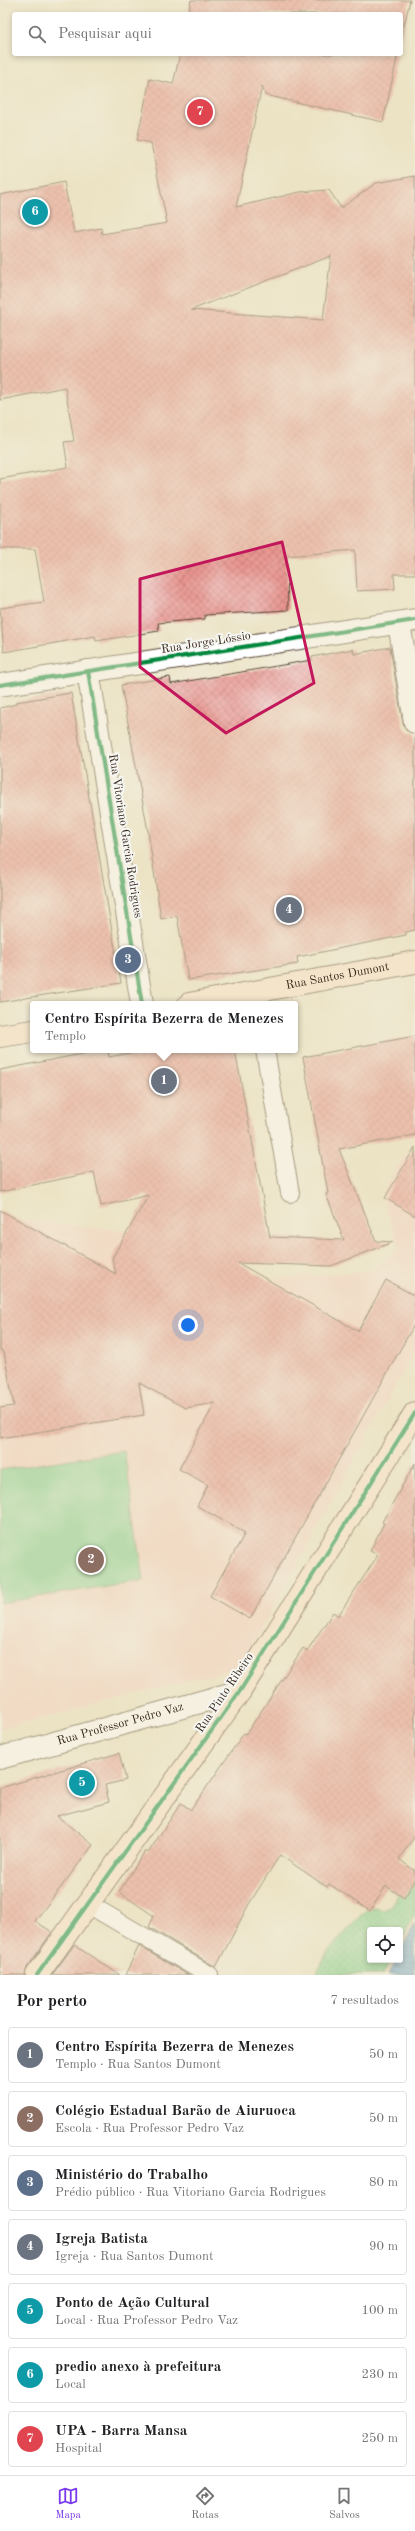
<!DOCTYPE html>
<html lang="pt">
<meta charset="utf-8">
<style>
body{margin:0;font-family:"Old Standard TT",serif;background:#f6f6f6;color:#202124}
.controls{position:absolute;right:12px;bottom:12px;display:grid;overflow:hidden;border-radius:4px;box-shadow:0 2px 6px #0003}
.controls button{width:36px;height:36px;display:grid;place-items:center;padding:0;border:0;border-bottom:1px solid #e0e0e0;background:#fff;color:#202124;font:20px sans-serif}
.you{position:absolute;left:188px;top:1325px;width:14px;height:14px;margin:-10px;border:3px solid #fff;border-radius:50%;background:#1a73e8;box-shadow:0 0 0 6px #1a73e833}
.badge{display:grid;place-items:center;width:26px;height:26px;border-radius:50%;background:#7c3aed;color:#fff;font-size:13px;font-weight:700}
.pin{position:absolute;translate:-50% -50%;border:2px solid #fff;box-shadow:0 1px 4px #0006}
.popup{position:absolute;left:30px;top:1001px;width:268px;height:52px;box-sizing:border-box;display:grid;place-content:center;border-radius:4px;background:#fff;filter:drop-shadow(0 1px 3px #0005);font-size:13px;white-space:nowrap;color:#757577}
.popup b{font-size:15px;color:#202124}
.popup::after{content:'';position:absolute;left:50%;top:100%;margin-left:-8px;border:8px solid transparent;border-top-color:#fff}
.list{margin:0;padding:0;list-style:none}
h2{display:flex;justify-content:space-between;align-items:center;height:52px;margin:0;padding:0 16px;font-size:17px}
h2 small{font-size:13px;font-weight:400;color:#757577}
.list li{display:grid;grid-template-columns:26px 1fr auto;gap:12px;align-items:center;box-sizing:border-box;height:56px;margin:0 8px 8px;padding:0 8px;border:1px solid #e0e0e0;border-radius:4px}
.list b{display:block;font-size:15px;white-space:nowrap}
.list p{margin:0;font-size:13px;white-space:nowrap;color:#757577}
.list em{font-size:13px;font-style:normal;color:#757577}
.icon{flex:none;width:22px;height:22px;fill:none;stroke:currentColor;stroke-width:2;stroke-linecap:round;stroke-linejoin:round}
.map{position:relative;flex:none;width:415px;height:1975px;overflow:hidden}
.search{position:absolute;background:#fff;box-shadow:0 2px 6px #0003;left:12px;right:12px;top:12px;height:44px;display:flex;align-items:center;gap:10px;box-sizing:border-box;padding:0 14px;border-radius:4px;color:#757577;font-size:15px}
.sheet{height:500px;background:#fff}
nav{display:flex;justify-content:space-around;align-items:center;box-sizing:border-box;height:56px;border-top:1px solid #e0e0e0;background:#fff;font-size:11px;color:#757577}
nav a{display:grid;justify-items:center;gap:2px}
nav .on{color:#7c3aed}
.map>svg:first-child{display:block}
.built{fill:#f6d1c5}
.grass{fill:url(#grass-dots);stroke:#5d7e58}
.garden{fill:#7fd192;stroke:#5d7e58}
.water{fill:url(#water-rules);stroke:#4f667a}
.building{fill:url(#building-cross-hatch);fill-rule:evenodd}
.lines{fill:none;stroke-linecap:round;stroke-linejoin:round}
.lane-casing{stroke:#564637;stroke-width:20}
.street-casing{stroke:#564637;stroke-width:24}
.secondary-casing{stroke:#564637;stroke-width:24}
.lane{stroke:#fff;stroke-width:18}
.street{stroke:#fff;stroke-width:22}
.secondary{stroke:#fce5d0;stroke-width:22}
.cycleway-casing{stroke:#f6f6f2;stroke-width:6}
.cycleway{stroke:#00873e;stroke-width:4}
.marked{fill:none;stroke:#c2185b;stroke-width:3;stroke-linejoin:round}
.labels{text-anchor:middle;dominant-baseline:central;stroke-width:4;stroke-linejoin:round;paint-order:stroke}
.street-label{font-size:12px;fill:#3b2a1e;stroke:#f6f6f2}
</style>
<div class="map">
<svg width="415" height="1975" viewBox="0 0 415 1975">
<defs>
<pattern id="grass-dots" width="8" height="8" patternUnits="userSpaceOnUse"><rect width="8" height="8" fill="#7fd192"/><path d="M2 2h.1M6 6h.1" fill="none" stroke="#69aa77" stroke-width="1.8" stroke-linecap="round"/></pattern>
<pattern id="water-rules" width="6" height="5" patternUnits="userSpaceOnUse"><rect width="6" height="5" fill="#63a3d5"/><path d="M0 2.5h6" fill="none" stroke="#5385ac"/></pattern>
<pattern id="building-cross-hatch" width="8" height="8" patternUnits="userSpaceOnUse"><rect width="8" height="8" fill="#ea9590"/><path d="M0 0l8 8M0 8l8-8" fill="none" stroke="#bf7a75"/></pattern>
</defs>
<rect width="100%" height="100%" fill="#f6f6f2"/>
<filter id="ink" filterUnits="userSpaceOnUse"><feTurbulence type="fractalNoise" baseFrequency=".025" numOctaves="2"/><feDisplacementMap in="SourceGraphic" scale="8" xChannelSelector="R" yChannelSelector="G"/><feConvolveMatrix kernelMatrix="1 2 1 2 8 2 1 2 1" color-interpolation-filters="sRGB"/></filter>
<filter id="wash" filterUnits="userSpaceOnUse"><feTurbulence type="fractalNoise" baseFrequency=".012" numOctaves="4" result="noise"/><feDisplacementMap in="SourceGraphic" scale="16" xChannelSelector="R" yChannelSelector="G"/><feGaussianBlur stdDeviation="0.9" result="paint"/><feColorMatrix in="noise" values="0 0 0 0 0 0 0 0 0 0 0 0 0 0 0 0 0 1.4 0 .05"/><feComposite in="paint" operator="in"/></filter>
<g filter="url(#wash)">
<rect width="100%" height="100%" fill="#ece3c5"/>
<path class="built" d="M407 1151 415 1156V1350L240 1667 0 1729V1218L195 1238 270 1280 372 1270 399 1249 382 1194Z"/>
<path class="grass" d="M415 1868V1915L400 1943V1930H370V1960H391L383 1975H314L330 1949 365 1911 373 1908 384 1910 391 1906Z"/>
<path class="garden" d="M124 1451 144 1580 0 1603V1470Z"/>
<path class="water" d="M415 1923V1975H388L396 1960H400V1952Z"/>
<g id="blocks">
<path class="building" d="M191 0H410L401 40V14H188Z
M180 54H398L383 122 265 95 262 86 236 207 300 192 329 190 341 208 376 183 415 176V574H394L395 589 357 591 355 550 287 556 288 610 205 615V619L158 623 159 631 96 641 95 636 4 652 0 608 44 602 35 549H0V479L68 467 64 442 74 441 65 387 0 400V195L64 182 74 233 101 228 102 234 167 223 151 143 137 140 150 79 173 84ZM331 256 323 320 191 310Z
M390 647 403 724 406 730 415 734V930L406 932V935L297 957 298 964 188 980 177 916 161 919 148 831 121 685 170 677 171 684 312 660V657L353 649 354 654Z
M71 693 121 983 0 1002V708L16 704V702Z
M415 1036V1135L339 1149 376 1241 393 1242 331 1266 238 1263 358 1331 386 1280 415 1296V1323L250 1619 210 1596 245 1533 197 1506 208 1485 179 1469 215 1403 185 1408 139 1383 144 1415 0 1438V1408L14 1406 4 1352 0 1350V1210L116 1274 112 1258 149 1195 101 1206 94 1172 0 1192V1070L102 1050H108L109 1057 145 1050H235L270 1237 344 1240 326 1194 328 1193 303 1057Z
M415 1147V1216L385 1198Z
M415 1463V1836L399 1859 415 1871V1881L404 1898 386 1886 370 1911 329 1884 327 1887 280 1855 249 1904 216 1967 149 1927 154 1916 119 1892 145 1851 148 1853 181 1803 191 1810 244 1733 246 1734 303 1648 307 1651 333 1612 338 1616 378 1555 370 1551 384 1523 382 1522Z
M119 1753 126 1780 105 1785 109 1802 57 1816 93 1845 35 1921 52 1932 27 1968 25 1975H0V1788Z
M74 1945 120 1975H52Z
M139 1946 188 1975H125Z"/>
</g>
</g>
<g filter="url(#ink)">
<use href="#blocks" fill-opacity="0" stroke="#564637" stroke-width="1"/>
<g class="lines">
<defs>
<path id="lane" d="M265 1050 290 1193
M88 1904 209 1975"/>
<g id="street">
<path d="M399 623 415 722"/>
<path d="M88 671 142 1004"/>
<path d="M0 685 415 620"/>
<path id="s1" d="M0 1758 240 1691"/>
</g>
<g id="secondary">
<path id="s2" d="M189 1004 415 962"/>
<path d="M0 1036 33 1031"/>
<path d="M37 1975 240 1691 415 1413"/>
</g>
</defs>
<use href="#lane" class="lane-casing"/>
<use href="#street" class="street-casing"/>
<use href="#secondary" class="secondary-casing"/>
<use href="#lane" class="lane"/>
<use href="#street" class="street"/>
<use href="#secondary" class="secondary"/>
<defs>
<path id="cycleway" d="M88 671 142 1004
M0 685 415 620
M37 1975 240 1691 415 1413"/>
</defs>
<use href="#cycleway" class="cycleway-casing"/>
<use href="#cycleway" class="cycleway"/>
</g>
</g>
<path d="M0 0H415V1975H0ZM282 542 314 683 226 733 140 667V579Z" fill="#ece3c5" fill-opacity=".55" fill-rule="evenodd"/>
<path class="marked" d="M282 542 314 683 226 733 140 667V579Z"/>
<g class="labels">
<g class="street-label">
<text transform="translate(206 643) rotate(-9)">Rua Jorge Lóssio</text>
<text transform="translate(125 836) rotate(81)">Rua Vitoriano Garcia Rodrigues</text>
<text stroke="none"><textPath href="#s2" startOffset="151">Rua Santos Dumont</textPath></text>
<text transform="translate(225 1693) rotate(-56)">Rua Pinto Ribeiro</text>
<text stroke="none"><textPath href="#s1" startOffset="125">Rua Professor Pedro Vaz</textPath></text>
</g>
</g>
</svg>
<div class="controls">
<button><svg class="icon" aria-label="locate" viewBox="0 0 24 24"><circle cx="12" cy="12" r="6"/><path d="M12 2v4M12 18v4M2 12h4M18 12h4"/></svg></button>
</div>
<div class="you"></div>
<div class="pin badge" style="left:164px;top:1081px;background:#6b7280">1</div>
<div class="popup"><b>Centro Espírita Bezerra de Menezes</b>Templo</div>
<div class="pin badge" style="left:91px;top:1560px;background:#8d6e63">2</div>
<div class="pin badge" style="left:128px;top:960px;background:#5c6f8a">3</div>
<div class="pin badge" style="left:289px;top:910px;background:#6b7280">4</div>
<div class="pin badge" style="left:82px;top:1783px;background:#0f9aa8">5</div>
<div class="pin badge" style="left:35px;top:212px;background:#0f9aa8">6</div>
<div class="pin badge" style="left:200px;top:112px;background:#e0444e">7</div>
<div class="search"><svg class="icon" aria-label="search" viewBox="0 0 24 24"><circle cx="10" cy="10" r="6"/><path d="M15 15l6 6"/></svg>Pesquisar aqui</div>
</div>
<section class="sheet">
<h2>Por perto<small>7 resultados</small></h2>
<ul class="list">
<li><span class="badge" style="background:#6b7280">1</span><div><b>Centro Espírita Bezerra de Menezes</b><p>Templo · Rua Santos Dumont</p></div><em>50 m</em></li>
<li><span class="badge" style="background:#8d6e63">2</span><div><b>Colégio Estadual Barão de Aiuruoca</b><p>Escola · Rua Professor Pedro Vaz</p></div><em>50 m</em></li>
<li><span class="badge" style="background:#5c6f8a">3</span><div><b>Ministério do Trabalho</b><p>Prédio público · Rua Vitoriano Garcia Rodrigues</p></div><em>80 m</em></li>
<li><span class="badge" style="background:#6b7280">4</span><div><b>Igreja Batista</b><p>Igreja · Rua Santos Dumont</p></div><em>90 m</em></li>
<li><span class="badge" style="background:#0f9aa8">5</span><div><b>Ponto de Ação Cultural</b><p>Local · Rua Professor Pedro Vaz</p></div><em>100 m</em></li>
<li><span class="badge" style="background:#0f9aa8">6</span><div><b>predio anexo à prefeitura</b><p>Local</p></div><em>230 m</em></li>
<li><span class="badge" style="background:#e0444e">7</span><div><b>UPA - Barra Mansa</b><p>Hospital</p></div><em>250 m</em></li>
</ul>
</section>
<nav>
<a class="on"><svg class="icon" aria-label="map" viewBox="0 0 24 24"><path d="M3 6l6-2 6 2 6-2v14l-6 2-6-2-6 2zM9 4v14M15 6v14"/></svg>Mapa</a>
<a><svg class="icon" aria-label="directions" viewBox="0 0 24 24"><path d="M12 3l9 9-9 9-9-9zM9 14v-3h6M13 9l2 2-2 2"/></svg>Rotas</a>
<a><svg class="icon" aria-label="saved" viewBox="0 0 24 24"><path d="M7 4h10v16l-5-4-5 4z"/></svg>Salvos</a>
</nav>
